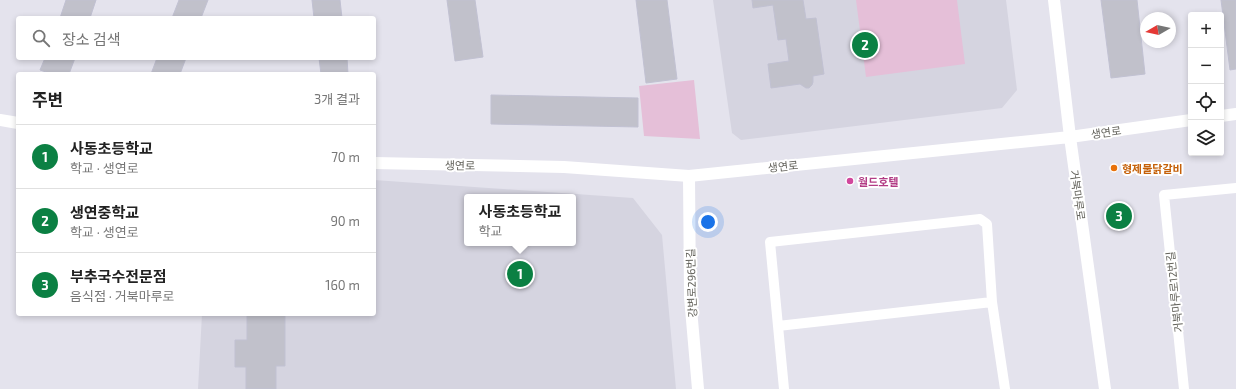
<!DOCTYPE html>
<html lang="ko">
<meta charset="utf-8">
<style>
body{margin:0;font-family:"Exo 2","Noto Sans KR",sans-serif;background:#f6f6f6;color:#222}
.controls{position:absolute;right:12px;top:12px;display:grid;overflow:hidden;border-radius:4px;box-shadow:0 2px 6px #0003}
.controls button{width:36px;height:36px;display:grid;place-items:center;padding:0;border:0;border-bottom:1px solid #e0e0e0;background:#fff;color:#222;font:20px sans-serif}
.compass{position:absolute;left:1140px;top:12px;width:36px;height:36px;border-radius:50%;background:#fff;box-shadow:0 2px 6px #0003;rotate:261deg}
.you{position:absolute;left:708px;top:222px;width:14px;height:14px;margin:-10px;border:3px solid #fff;border-radius:50%;background:#1a73e8;box-shadow:0 0 0 6px #1a73e833}
.badge{display:grid;place-items:center;width:26px;height:26px;border-radius:50%;background:#0b8043;color:#fff;font-size:13px;font-weight:700}
.pin{position:absolute;translate:-50% -50%;border:2px solid #fff;box-shadow:0 1px 4px #0006}
.popup{position:absolute;left:464px;top:194px;width:112px;height:52px;box-sizing:border-box;display:grid;place-content:center;border-radius:4px;background:#fff;filter:drop-shadow(0 1px 3px #0005);font-size:13px;white-space:nowrap;color:#767676}
.popup b{font-size:15px;color:#222}
.popup::after{content:'';position:absolute;left:50%;top:100%;margin-left:-8px;border:8px solid transparent;border-top-color:#fff}
.list{margin:0;padding:0;list-style:none}
h2{display:flex;justify-content:space-between;align-items:center;height:52px;margin:0;padding:0 16px;font-size:17px}
h2 small{font-size:13px;font-weight:400;color:#767676}
.list li{display:grid;grid-template-columns:26px 1fr auto;gap:12px;align-items:center;box-sizing:border-box;height:64px;padding:0 16px;border-top:1px solid #e0e0e0}
.list b{display:block;font-size:15px;white-space:nowrap}
.list p{margin:0;font-size:13px;white-space:nowrap;color:#767676}
.list em{font-size:13px;font-style:normal;color:#767676}
.icon{flex:none;width:22px;height:22px;fill:none;stroke:currentColor;stroke-width:2;stroke-linecap:round;stroke-linejoin:round}
.map{position:relative;flex:none;width:1236px;height:389px;overflow:hidden}
.search{position:absolute;background:#fff;box-shadow:0 2px 6px #0003;left:16px;top:16px;width:360px;height:44px;display:flex;align-items:center;gap:10px;box-sizing:border-box;padding:0 14px;border-radius:4px;color:#767676;font-size:15px}
.panel{position:absolute;background:#fff;box-shadow:0 2px 6px #0003;left:16px;top:72px;width:360px;height:244px;border-radius:4px}
.map>svg:first-child{display:block}
.education{fill:#d5d4e0;fill-rule:evenodd}
.green{fill:#e5bfd8}
.building{fill:#c1c1cb;stroke:#c1c1d2}
.lines{fill:none;stroke-linecap:round;stroke-linejoin:round}
.lane{stroke:#fff;stroke-width:10}
.street{stroke:#fff;stroke-width:12}
.secondary{stroke:#fff;stroke-width:12}
.food-dot{fill:#e8710a;stroke:#fff;stroke-width:1.5}
.hotel-dot{fill:#d1479c;stroke:#fff;stroke-width:1.5}
.labels{text-anchor:middle;dominant-baseline:central;stroke-width:4;stroke-linejoin:round;paint-order:stroke}
.street-label{font-size:11px;fill:#63625b;stroke:#fff}
.food-label{font-size:11px;font-weight:bold;fill:#c56008;stroke:#fff;text-anchor:start}
.hotel-label{font-size:11px;font-weight:bold;fill:#b23c85;stroke:#fff;text-anchor:start}
</style>
<div class="map">
<svg width="1236" height="389" viewBox="0 0 1236 389">
<rect width="100%" height="100%" fill="#e4e3ed"/>
<path class="education" d="M713 0H1006L1017 90 1002 108 741 140 732 133Z
M374 180 633 198 662 235 676 389H198L202 314H374ZM467 197H573V243H467Z"/>
<path class="green" d="M856 0H957L965 64 866 77Z
M694 80 700 139 644 136 639 86Z"/>
<path class="building" d="M66 0H96L90 18H60Z
M179 0H208L201 18H172Z
M312 0H340L342 18H314Z
M447 0H475L483 57 455 61Z
M636 0H667L677 79 646 83Z
M752 0H803L806 19 816 18 824 74 813 76V82L812 85 809 88H806L800 84 771 88 768 64 789 61 786 39 778 40 773 5 753 8Z
M1101 0H1137L1145 74 1111 78Z
M1221 0H1236V69L1230 70Z
M45 58H75L69 74H52L40 70Z
M157 58H186L180 74H151Z
M319 58H347L348 74H321Z
M491 95 638 98V127L491 124Z
M247 314H285V366H276V389H246V367H235V340H247Z"/>
<g class="lines">
<path class="lane" d="M778 326 992 302
M784 389 770 242 980 219 987 224 992 302 1005 389
M1184 389 1164 195 1236 188"/>
<path class="street" d="M689 176 690 297 698 389"/>
<path class="secondary" d="M1054 0 1070 137 1105 389
M1221 116 1236 114
M0 120 18 123
M374 163 564 167 689 176 1070 137 1191 120"/>
</g>
<circle class="food-dot" cx="1114" cy="168" r="4"/>
<circle class="hotel-dot" cx="850" cy="181" r="4"/>
<g class="labels">
<g class="street-label">
<text transform="translate(1106 132) rotate(-8)">생연로</text>
<text transform="translate(460 165) rotate(1)">생연로</text>
<text transform="translate(783 166) rotate(-6)">생연로</text>
<text transform="translate(1078 195) rotate(82)">거북마루로</text>
<text transform="translate(691 283) rotate(-92)">강변로296번길</text>
<text transform="translate(1174 292) rotate(-96)">거북마루로12번길</text>
</g>
<g class="food-label">
<text x="1122" y="168">형제물닭갈비</text>
</g>
<g class="hotel-label">
<text x="858" y="181">월드호텔</text>
</g>
</g>
</svg>
<div class="controls">
<button>+</button>
<button>−</button>
<button><svg class="icon" aria-label="locate" viewBox="0 0 24 24"><circle cx="12" cy="12" r="6"/><path d="M12 2v4M12 18v4M2 12h4M18 12h4"/></svg></button>
<button><svg class="icon" aria-label="layers" viewBox="0 0 24 24"><path d="M12 4l9 5-9 5-9-5zM3 14l9 5 9-5"/></svg></button>
</div>
<svg class="compass" viewBox="-18 -18 36 36"><path d="M0-13l5 13h-10z" fill="#e53935"/><path d="M0 13l5-13h-10z" fill="#767676"/></svg>
<div class="you"></div>
<div class="pin badge" style="left:520px;top:274px">1</div>
<div class="popup"><b>사동초등학교</b>학교</div>
<div class="pin badge" style="left:865px;top:45px">2</div>
<div class="pin badge" style="left:1119px;top:216px">3</div>
<div class="search"><svg class="icon" aria-label="search" viewBox="0 0 24 24"><circle cx="10" cy="10" r="6"/><path d="M15 15l6 6"/></svg>장소 검색</div>
<section class="panel">
<h2>주변<small>3개 결과</small></h2>
<ul class="list">
<li><span class="badge">1</span><div><b>사동초등학교</b><p>학교 · 생연로</p></div><em>70 m</em></li>
<li><span class="badge">2</span><div><b>생연중학교</b><p>학교 · 생연로</p></div><em>90 m</em></li>
<li><span class="badge">3</span><div><b>부추국수전문점</b><p>음식점 · 거북마루로</p></div><em>160 m</em></li>
</ul>
</section>
</div>
